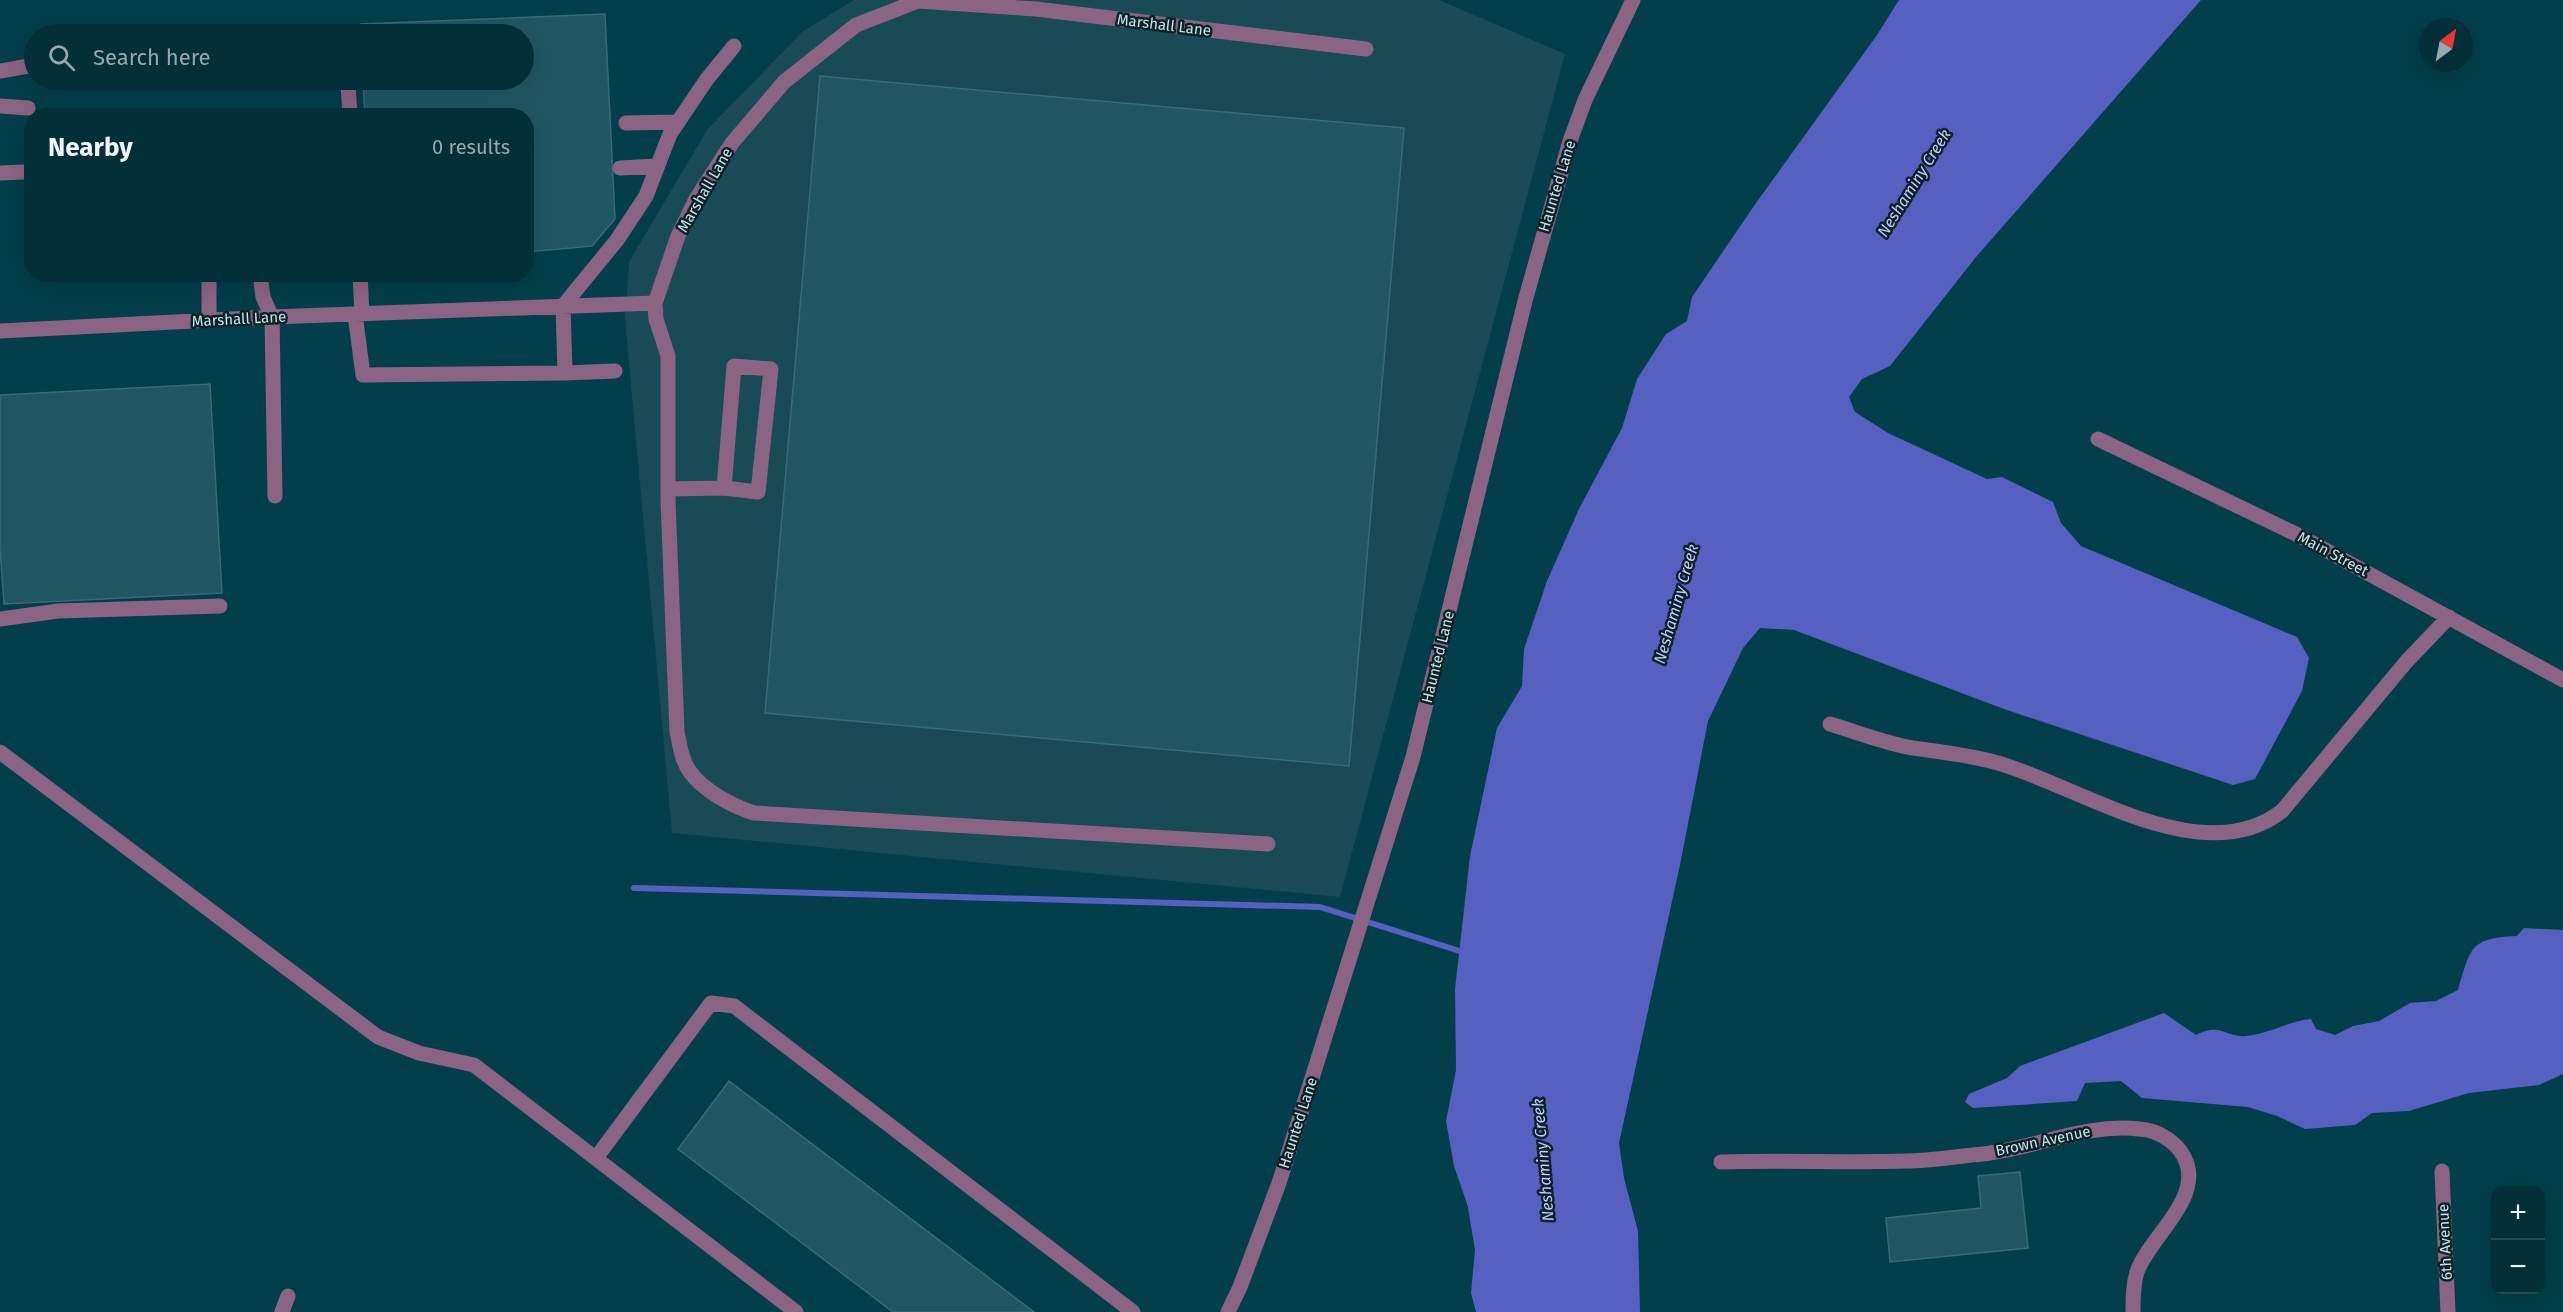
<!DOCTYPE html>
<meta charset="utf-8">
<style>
body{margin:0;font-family:"Fira Sans",sans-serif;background:#103b43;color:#f1f3f6}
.controls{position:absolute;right:18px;bottom:18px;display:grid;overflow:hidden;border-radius:12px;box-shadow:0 6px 24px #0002}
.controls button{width:54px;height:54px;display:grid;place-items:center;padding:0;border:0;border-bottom:2px solid #234a53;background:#022f38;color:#f1f3f6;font:30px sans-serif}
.compass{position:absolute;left:2419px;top:18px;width:54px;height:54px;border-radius:50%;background:#022f38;box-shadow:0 6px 24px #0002;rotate:32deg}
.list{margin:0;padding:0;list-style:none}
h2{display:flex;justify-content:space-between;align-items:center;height:78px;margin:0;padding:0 24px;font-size:26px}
h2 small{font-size:20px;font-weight:400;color:#96a9ae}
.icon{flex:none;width:33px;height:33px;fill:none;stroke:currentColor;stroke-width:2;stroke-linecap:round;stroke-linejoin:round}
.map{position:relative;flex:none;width:2563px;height:1312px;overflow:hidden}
.search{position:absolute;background:#022f38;box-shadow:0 6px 24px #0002;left:24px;top:24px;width:510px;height:66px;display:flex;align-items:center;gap:15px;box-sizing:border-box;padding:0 21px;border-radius:33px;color:#96a9ae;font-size:22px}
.panel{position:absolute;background:#022f38;box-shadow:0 6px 24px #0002;left:24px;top:108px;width:510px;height:174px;border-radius:24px}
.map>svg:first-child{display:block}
.built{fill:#194b56}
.water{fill:#5660c1}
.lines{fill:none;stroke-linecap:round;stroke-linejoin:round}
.stream{stroke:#5660c1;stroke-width:6}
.building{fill:#205763;stroke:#376b77;stroke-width:1.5}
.minor{stroke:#8c6483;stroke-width:15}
.labels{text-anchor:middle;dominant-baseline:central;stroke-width:5;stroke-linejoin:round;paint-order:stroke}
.street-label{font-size:15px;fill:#c8e2e9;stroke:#0c2227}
.water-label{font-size:16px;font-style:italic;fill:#c0cbfe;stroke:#0c2227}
</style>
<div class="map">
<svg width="2563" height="1312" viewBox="0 0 2563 1312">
<rect width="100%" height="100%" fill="#023f4a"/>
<path class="built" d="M854 0H1439L1565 54 1340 897 672 833 625 319 629 262 707 130 802 32Z"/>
<path class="water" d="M1899 0H2201L1976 257 1890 366 1862 379 1849 397 1855 412 1888 433 1987 479 2002 477 2053 502 2061 523 2081 546 2297 637 2309 658 2302 691 2255 779 2233 785 2004 709 1794 630 1760 628 1743 648 1708 721 1680 865 1619 1143 1624 1178 1638 1231 1640 1312H1476L1471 1293 1475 1250 1468 1207 1454 1166 1446 1121 1456 1070 1455 989 1470 856 1497 728 1522 686 1524 649 1547 581 1579 509 1622 428 1637 379 1666 334 1687 321 1692 297 1756 203 1877 35Z
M2524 928 2563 930V1074L2539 1085 2469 1093 2409 1111 2372 1113 2355 1125 2305 1129 2277 1116 2248 1107 2142 1098 2121 1081 2085 1083 2077 1101 1973 1108 1965 1102 1969 1094 2007 1078 2020 1066 2164 1013 2196 1035C2222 1022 2225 1038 2246 1036 2269 1034 2288 1021 2311 1019L2316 1029 2335 1035 2353 1026 2379 1021 2410 1003 2436 1001 2458 990C2471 948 2469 938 2517 936Z"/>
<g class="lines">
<path class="stream" d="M634 888 1320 907 1466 953"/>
</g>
<path class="building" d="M605 14 615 219 592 246 526 252V116H365L363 80H524V34H361V24Z
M820 76 1404 128 1349 766 765 713Z
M210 384 222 593 4 604 0 548V395Z
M729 1081 1034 1312H893L678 1149Z
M2020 1172 2028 1248 1890 1262 1886 1218 1981 1208 1978 1176Z"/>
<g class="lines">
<path class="minor" d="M0 71 34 65
M348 84 350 116
M0 106 28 108
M626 123 678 122
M620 168 657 166
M0 173 23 172
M260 274 263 297 272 317 275 496
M360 274 362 314
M355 314 363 375 565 373
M209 320V274
M0 331 272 317 655 303
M615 371 565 373 563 306 617 240 646 196 670 134 707 79 734 46
M2098 439 2298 535 2563 680
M668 489 724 488 734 366 771 369 758 492 724 488
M0 619 58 611 220 606
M1830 724C1857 732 1884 743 1913 748 1942 752 1970 755 1998 763 2079 786 2203 873 2282 811L2406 662 2449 617
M0 752 378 1037 419 1053 474 1065 796 1312
M1268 844 754 813C732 806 704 791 690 772 682 761 680 746 677 732L668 500V356L656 319 655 303 678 236 696 199 732 143 784 82 856 25 918 1 1036 9 1366 49
M596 1158 711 1003 734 1006 1133 1312
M1721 1162C1783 1160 1845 1163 1907 1161 1932 1161 1958 1156 1983 1154 2036 1148 2085 1123 2139 1129 2159 1130 2181 1144 2187 1164 2199 1202 2149 1238 2137 1272 2133 1285 2133 1298 2133 1312
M2442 1171 2448 1312
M282 1312 288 1296
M1228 1312 1240 1287 1279 1183 1413 757 1525 301 1570 141 1585 100 1633 0"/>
</g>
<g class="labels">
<g class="street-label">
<text transform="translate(1164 25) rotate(7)">Marshall Lane</text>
<text transform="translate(1557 186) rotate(-73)">Haunted Lane</text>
<text transform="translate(705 190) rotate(-60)">Marshall Lane</text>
<text transform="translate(239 319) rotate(-3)">Marshall Lane</text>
<text transform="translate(2333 554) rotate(28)">Main Street</text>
<text transform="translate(1438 657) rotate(-76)">Haunted Lane</text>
<text transform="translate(1298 1123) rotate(-72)">Haunted Lane</text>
<text transform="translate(2043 1141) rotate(-12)">Brown Avenue</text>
<text transform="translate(2445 1242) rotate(-93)">6th Avenue</text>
</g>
<g class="water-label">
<text transform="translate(1914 183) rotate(-58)">Neshaminy Creek</text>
<text transform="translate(1676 604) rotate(-74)">Neshaminy Creek</text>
<text transform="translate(1543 1160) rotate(-95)">Neshaminy Creek</text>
</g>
</g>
</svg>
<div class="controls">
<button>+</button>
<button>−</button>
</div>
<svg class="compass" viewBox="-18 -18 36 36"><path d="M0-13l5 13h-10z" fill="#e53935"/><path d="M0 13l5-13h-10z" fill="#96a9ae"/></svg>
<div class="search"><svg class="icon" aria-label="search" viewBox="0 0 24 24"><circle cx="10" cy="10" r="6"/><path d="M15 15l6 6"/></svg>Search here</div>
<section class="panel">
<h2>Nearby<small>0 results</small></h2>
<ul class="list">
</ul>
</section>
</div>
